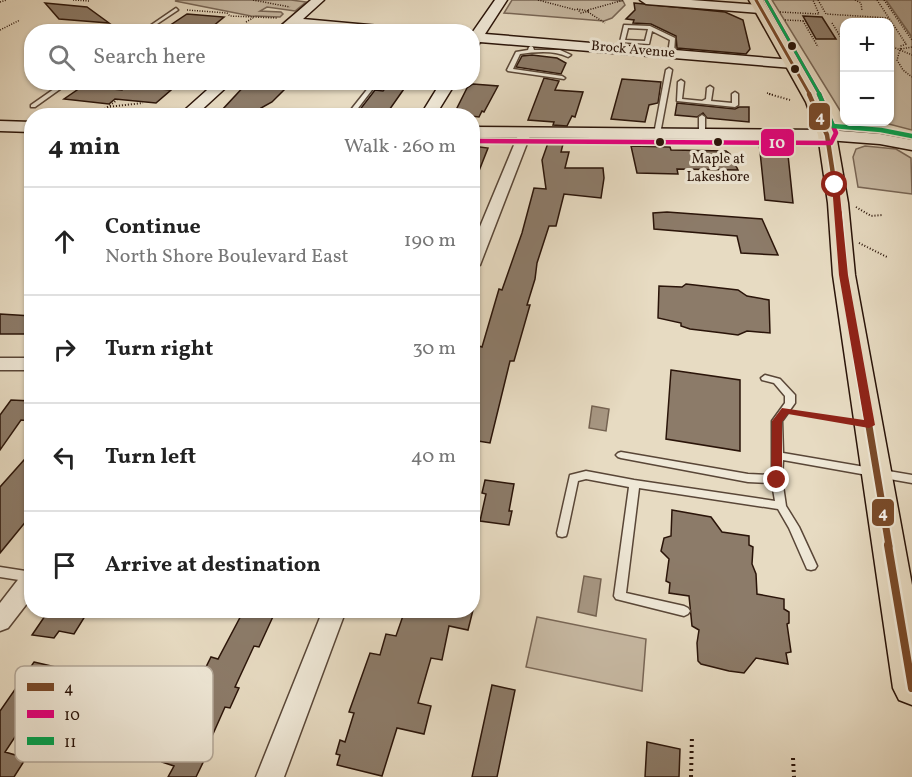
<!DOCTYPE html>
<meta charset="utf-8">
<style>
body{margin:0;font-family:Vollkorn,serif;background:#f6f6f6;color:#222}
.controls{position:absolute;right:18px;top:18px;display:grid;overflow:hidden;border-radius:12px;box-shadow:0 2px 4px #0004}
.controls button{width:54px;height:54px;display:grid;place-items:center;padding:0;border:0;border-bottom:2px solid #e0e0e0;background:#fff;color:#222;font:30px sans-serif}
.stop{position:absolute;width:18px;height:18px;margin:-14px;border:4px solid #8f2418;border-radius:50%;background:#fff}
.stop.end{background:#8f2418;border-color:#fff;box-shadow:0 2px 6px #0008}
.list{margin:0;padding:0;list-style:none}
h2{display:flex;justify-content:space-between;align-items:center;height:78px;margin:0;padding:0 24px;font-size:26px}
h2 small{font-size:20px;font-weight:400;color:#767676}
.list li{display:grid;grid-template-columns:39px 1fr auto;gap:18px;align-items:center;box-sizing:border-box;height:108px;padding:0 24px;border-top:2px solid #e0e0e0}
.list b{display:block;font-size:22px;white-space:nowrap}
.list p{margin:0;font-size:20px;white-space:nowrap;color:#767676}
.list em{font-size:20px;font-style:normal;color:#767676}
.icon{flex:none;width:33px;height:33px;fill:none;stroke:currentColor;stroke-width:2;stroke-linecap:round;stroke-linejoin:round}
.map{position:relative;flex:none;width:912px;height:777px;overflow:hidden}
.search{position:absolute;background:#fff;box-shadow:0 2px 4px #0004;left:24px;top:24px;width:456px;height:66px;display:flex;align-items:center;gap:15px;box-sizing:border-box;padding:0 21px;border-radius:24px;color:#767676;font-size:22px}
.panel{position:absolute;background:#fff;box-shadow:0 2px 4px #0004;left:24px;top:108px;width:456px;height:510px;border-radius:24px}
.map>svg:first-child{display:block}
.green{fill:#c7b9a3;stroke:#786656;stroke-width:1.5}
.water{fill:#a79783;stroke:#756352;stroke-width:1.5}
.building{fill:#8c7b69;stroke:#2a1409;stroke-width:1.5}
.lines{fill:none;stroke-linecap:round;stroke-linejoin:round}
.lane-casing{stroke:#594637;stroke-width:3}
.street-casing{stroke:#594637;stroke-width:3}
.secondary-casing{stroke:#2a1409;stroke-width:3}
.primary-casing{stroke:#2a1409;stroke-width:3}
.path-far3{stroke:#2a1409;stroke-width:1.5;stroke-dasharray:1 1.5;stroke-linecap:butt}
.path-far2{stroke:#2a1409;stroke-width:2;stroke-dasharray:1 2;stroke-linecap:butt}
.path-far1{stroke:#2a1409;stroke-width:3;stroke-dasharray:1.5 3;stroke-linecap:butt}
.path{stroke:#2a1409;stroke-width:4;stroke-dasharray:2 4;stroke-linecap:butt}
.lane{fill:#efe8d7;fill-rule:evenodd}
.street{fill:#efe8d7;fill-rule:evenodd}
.secondary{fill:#efe8d7;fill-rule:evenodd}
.primary{fill:#e7dbc2;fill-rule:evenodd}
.bus-1-far4-casing{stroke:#efe8d7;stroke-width:5}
.bus-1-far3-casing{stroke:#efe8d7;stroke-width:8}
.bus-1-far2-casing{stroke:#efe8d7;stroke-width:9}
.bus-1-far1-casing{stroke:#efe8d7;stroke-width:11}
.bus-1-casing{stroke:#efe8d7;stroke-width:13}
.bus-2-far1-casing{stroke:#efe8d7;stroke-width:5}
.bus-2-casing{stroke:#efe8d7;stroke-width:8}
.bus-3-far1-casing{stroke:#efe8d7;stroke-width:5}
.bus-3-casing{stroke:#efe8d7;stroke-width:8}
.bus-1-far4{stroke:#7a4b2a;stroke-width:3}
.bus-1-far3{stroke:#7a4b2a;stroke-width:4.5}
.bus-1-far2{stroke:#7a4b2a;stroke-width:5}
.bus-1-far1{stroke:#7a4b2a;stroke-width:7}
.bus-1{stroke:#7a4b2a;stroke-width:8}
.bus-2-far1{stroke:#e5007d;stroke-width:3}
.bus-2{stroke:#e5007d;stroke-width:4.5}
.bus-3-far1{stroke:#00a651;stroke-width:3}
.bus-3{stroke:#00a651;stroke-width:4.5}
.route{fill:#8f2418}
.bus-dot{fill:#2a1409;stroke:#efe8d7;stroke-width:2}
.labels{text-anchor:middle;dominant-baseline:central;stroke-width:6;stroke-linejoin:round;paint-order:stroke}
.far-street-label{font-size:14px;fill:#2a1409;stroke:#efe8d7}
.bus-label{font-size:14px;fill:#2a1409;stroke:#efe8d7}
.key{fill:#efe8d7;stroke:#b4a899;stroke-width:1.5}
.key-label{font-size:16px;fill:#2a1409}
.line-badge{stroke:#efe8d7;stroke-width:2}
.badge-label{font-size:16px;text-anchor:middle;font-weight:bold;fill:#fff}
</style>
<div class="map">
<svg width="912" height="777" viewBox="0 0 912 777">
<rect width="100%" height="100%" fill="#e7dbc2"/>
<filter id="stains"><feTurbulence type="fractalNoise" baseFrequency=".00333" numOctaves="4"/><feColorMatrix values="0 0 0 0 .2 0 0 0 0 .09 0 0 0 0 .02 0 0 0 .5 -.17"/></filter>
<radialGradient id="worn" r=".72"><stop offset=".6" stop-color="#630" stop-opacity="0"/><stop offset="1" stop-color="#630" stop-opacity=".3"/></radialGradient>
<path class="green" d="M179 0H291L306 2 295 11 267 7 260 11 281 12 283 14 280 17 251 16 175 1Z
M512 0H609L623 1 625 5 612 18 604 21 504 13Z
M772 0H886L912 37V130L881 122H890V22H844V113L841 112Z
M865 146 896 149 911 158 912 194 858 187 853 157 856 149Z
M537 617 646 639 642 691 526 667Z"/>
<path class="water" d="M886 0H912V37Z
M592 406 609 409 606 431 589 428Z
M584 576 601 579 596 616 578 612Z"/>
<path class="building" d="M45 3 87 7 109 23 59 19Z
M634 3 725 12 743 20 750 49 746 54 677 48 676 36 651 24 633 23 634 20 626 19 635 10Z
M187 14 224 17 206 32H189L169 26Z
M803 16 822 17 836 39H816Z
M532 55 557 58 566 63 561 74 516 67 522 56Z
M544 78 559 81 555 90 583 92 575 117 572 116 567 126 553 125 554 122 528 120Z
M622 79 661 82 658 103 649 105 645 122 611 119Z
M248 82H274L272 85 287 87 272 102 261 108 266 114 222 110Z
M389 84 406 86 385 116H355L375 90 383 91Z
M473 84 498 86 484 112 482 111 479 117 454 114 467 88Z
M83 86 122 90 128 86 171 90 156 103 115 99 109 104 64 99Z
M677 103 735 109 739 107H749V122L707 118 703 113 697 117 675 115Z
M549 140H564L561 152H569L565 168H603L604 178 601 198 564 194 556 226H549L537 263 535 279 527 305H530L514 361H510L490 443 472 440V366L479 346 482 347 499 289 502 290 522 233 534 188 546 189 542 160Z
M759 142 788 155 793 203 765 200Z
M472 146 488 148 473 186H472Z
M631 146 670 147 671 150 726 151 730 154 738 170 677 169 678 174 637 173Z
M667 212 762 219 778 255 741 253 737 236 654 229 653 213Z
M686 284 738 290 747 296 769 300 770 333 747 331 738 335 723 333 690 329 681 326V323L658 318 659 286 682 287Z
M0 314 32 316V334H0Z
M671 370 740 380V451L666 439Z
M11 400 32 401V421L21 420 0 450V415Z
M32 451V514L0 553V487Z
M485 480 514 484 509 511H512L509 525 480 521 486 494 482 493Z
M672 510 711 517 722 532 749 536V545L753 547 752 564 756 574 757 594 784 599V609L789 612V623L787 624 791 652 786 653 788 664 756 658 744 673 729 671 701 664 698 661 697 643 699 630 692 626 689 596 669 593 670 583 666 581 669 559 661 551 664 538 671 536Z
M49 610H75L87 613 74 634 59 631 54 638 32 635Z
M244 610H276L259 647 254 646 235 687 239 688 230 708 225 707 209 743 212 744 196 777H168L174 766 162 762 193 708 183 706 193 686 196 687 211 657 218 659Z
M405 610H473L468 630 449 626 442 660 431 658 418 703 431 706 424 734 397 728 382 776 337 765 340 755 336 754 340 740 345 742 354 713 349 712 370 653 380 655 386 634 396 636Z
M34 662 60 668 52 680 60 682 47 701 40 699 5 752 26 758 14 777H0V711Z
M492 685 515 690 497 777H472Z
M647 742 680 749 679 777H645Z"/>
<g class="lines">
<defs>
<path id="lane" d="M176 8 178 10 154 26 187 32H171L151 29 147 32H141Z
M624 25 650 26 675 38 674 53 671 55 668 53 670 40 652 31 649 44 620 42ZM628 28 648 29 645 41 625 40Z
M531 46 533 47 534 50H560L571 55 568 57C553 50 536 52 520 54L513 69 562 76 565 78 564 79 508 71 507 70 516 52 528 50 529 47Z
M669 68 672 70 660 134 657 136 654 134 666 70Z
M681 80 684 82 682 99 702 101 706 99 707 88 710 86 713 88 711 101 732 103V94L735 92 738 94V105L735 107 677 101 678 82Z
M64 82H70L35 107H31V105Z
M195 82H215L225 85 222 87Z
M373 82H378L352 116H346Z
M702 115 705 117V135L702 137 699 135V117Z
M765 375 780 379 795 395V403L782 421 783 453 912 475V483L783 460 782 479 786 506 799 527 817 566 815 569 811 570 807 569 789 528 778 509 639 488 626 593 684 606 688 608 690 611 688 614 684 616 616 599 614 596 629 487 586 479 578 481 567 533 566 536 562 537 558 536 557 533 570 475 586 471 634 480 775 501 772 483 748 482 621 458 618 457 616 455 618 453 621 452 748 474 772 475V421L785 403V396L774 383 762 380 761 378Z
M0 567 32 572V582L0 577Z"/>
<path id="street" d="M525 129 531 133 480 265 472 269V246L519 133Z
M0 358H32V370H0Z
M32 570V597L8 628 0 631V603L24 572Z
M323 610H346L284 777H256Z"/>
<path id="secondary" d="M311 0H324L303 19 402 28 408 32H355L296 26 290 31H282L280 28 282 25Z
M495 0H507L485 34 793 60 800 64 793 68 480 42 477 47 472 48V33Z
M640 0H691L760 5 766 9 760 13 646 4Z
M216 82H232L195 116H178Z
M441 82H456L435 116H420Z
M0 121 32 122V132L0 131Z
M472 127 827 130 880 134 912 140V150L880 144 827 140 472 137Z"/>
<path id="primary" d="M749 0H763L822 102 836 135 848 203 855 275 912 585V705L899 700 893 688 833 275 828 203 818 135 806 102Z"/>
</defs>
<use href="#lane" class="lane-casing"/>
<use href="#street" class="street-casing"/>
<use href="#secondary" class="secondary-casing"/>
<use href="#primary" class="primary-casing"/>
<path class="path-far3" d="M73 0 89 1
M253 0 290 7
M538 0 576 10
M818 0 826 14 889 18
M855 0 861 3 862 11
M877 0 906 44 901 46 897 60 903 70 912 77
M884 0 912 40
M0 2 7 0
M577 9 589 11 581 13Z
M187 10 227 13 230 16 278 18
M588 10 624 0
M588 12 605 23
M780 12 819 14 813 0
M785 20 807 21
M803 21 818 47
M246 22 253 18
M832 23 840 36H844
M0 30 20 20
M416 30 466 28
M81 32 90 27
M893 47 912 55
M901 49 912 47
M32 57 29 59 32 60
M767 93 774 95"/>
<path class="path-far2" d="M769 94 790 100
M890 98 893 106 890 112
M107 107 143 103
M104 116 106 112 102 111 117 100
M856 207 871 216 882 215
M859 243 887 257"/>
<path class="path-far1" d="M799 413 846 421"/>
<path class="path" d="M793 758 794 777
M691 777 692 735"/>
<use href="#lane" class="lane"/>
<use href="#street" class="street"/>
<use href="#secondary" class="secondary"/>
<use href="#primary" class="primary"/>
<defs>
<path id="bus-1-far4" d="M756 0 810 95"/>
<path id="bus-1-far3" d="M809 94 827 135 839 213"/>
<path id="bus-1-far2" d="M839 212 844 275 858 361"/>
<path id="bus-1-far1" d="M858 360 889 546"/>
<path id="bus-1" d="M888 545 912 688"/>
<path id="bus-2-far1" d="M766 0 820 95"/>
<path id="bus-2" d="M472 141 831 143 836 133 819 94"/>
<path id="bus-3-far1" d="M766 0 820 95"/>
<path id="bus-3" d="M819 94 833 126 881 130 912 136"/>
</defs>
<use href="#bus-1-far4" class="bus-1-far4-casing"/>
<use href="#bus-1-far3" class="bus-1-far3-casing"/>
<use href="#bus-1-far2" class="bus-1-far2-casing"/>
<use href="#bus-1-far1" class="bus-1-far1-casing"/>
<use href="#bus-1" class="bus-1-casing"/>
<use href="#bus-2-far1" class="bus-2-far1-casing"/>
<use href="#bus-2" class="bus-2-casing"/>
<use href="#bus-3-far1" class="bus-3-far1-casing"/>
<use href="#bus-3" class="bus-3-casing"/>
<use href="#bus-1-far4" class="bus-1-far4"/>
<use href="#bus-1-far3" class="bus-1-far3"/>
<use href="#bus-1-far2" class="bus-1-far2"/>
<use href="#bus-1-far1" class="bus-1-far1"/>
<use href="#bus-1" class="bus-1"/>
<use href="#bus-2-far1" class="bus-2-far1"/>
<use href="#bus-2" class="bus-2"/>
<use href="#bus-3-far1" class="bus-3-far1"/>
<use href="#bus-3" class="bus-3"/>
</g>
<path class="route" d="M835 183 839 185 848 275 875 425 869 428 788 414 782 422V480L777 484 771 480 772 421 782 408 864 420 839 275 832 185Z"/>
<g class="bus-dot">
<circle cx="792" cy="46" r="5"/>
<circle cx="795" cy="69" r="5"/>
<circle cx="660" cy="142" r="5"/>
<circle cx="718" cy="142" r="5"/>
</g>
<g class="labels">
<g class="far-street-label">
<text transform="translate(633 50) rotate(5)">Brock Avenue</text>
</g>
<g class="bus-label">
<text x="718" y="159">Maple at<tspan x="718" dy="18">Lakeshore</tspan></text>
</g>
</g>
<rect x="15" y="666" width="198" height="96" rx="9" class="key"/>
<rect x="27" y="683" width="27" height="8" fill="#7a4b2a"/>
<rect x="27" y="710" width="27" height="8" fill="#e5007d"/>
<rect x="27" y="737" width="27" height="8" fill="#00a651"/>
<g class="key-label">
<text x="64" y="693">4</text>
<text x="64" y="720">10</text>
<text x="64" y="747">11</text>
</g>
<g class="line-badge">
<rect x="808" y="102" width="23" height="29" rx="6" fill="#7a4b2a"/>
<rect x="760" y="128" width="35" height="29" rx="6" fill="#e5007d"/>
<rect x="871" y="498" width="24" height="29" rx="6" fill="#7a4b2a"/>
</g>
<g class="badge-label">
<text x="820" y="122">4</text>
<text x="777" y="148">10</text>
<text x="883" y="518">4</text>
</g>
<rect width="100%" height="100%" filter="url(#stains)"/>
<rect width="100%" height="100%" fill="url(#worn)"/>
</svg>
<div class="controls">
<button>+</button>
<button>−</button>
</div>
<div class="stop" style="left:835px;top:185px"></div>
<div class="stop end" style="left:777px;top:480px"></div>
<div class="search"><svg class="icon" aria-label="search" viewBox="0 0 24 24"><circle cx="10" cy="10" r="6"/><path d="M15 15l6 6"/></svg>Search here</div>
<section class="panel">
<h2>4 min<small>Walk · 260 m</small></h2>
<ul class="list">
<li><svg class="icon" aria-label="ahead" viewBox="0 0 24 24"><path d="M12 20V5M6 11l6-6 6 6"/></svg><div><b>Continue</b><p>North Shore Boulevard East</p></div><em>190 m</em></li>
<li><svg class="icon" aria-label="right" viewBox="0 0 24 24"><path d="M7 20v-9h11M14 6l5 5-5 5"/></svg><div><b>Turn right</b></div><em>30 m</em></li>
<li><svg class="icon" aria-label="left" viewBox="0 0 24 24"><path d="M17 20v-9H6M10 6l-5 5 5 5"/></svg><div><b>Turn left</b></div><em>40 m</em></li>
<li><svg class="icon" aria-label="arrive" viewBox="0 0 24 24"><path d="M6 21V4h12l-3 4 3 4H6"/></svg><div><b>Arrive at destination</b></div></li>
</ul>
</section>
</div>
